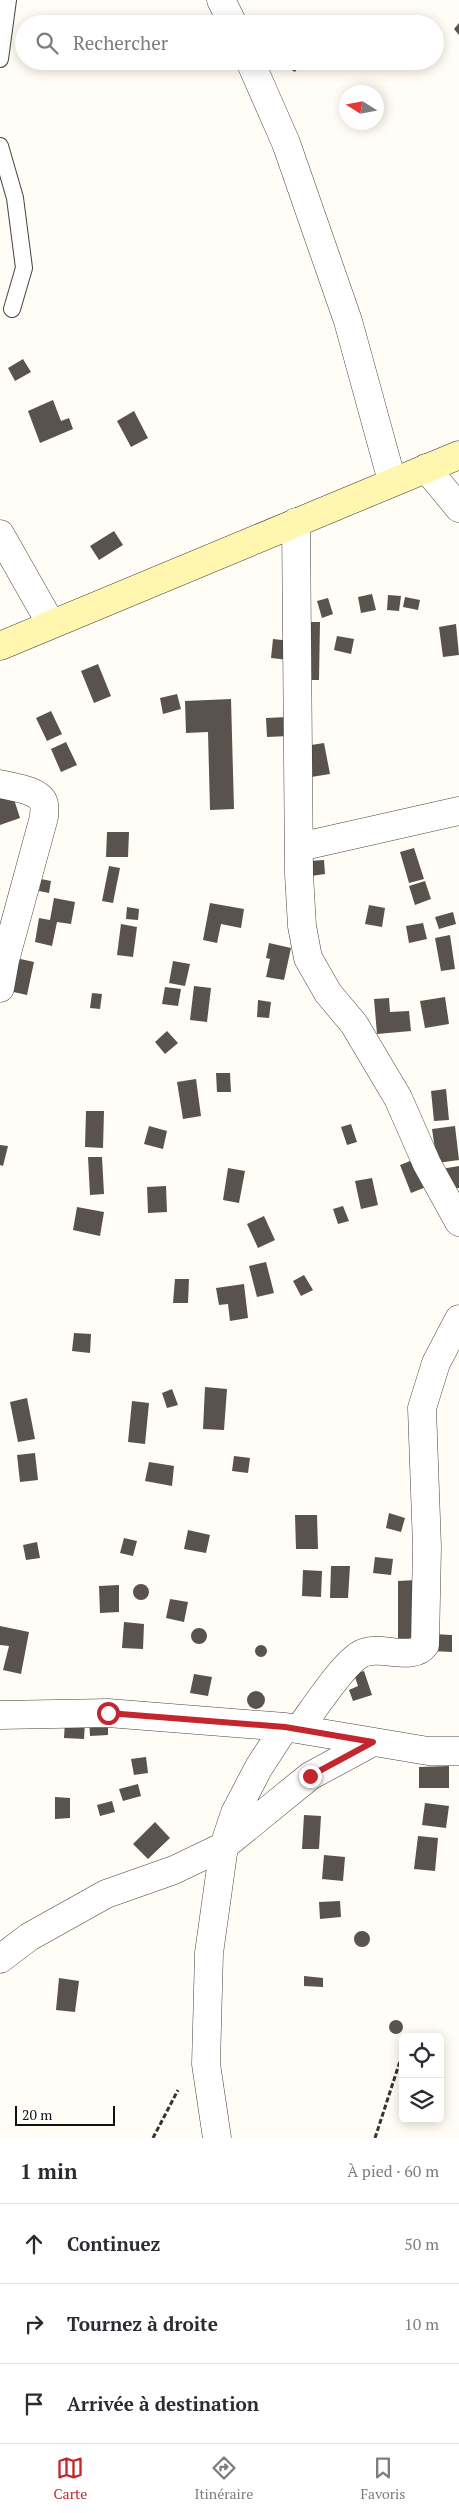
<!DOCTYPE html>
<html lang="fr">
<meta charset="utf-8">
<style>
body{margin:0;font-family:"PT Serif",serif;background:#f7f7f7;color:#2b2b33}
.controls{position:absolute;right:15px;bottom:15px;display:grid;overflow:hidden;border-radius:8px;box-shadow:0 2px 12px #0003}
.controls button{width:45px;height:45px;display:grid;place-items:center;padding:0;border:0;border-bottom:1px solid #e1e1e2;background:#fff;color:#2b2b33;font:25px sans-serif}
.compass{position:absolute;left:339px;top:85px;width:45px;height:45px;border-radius:50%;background:#fff;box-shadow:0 2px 12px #0003;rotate:281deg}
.scale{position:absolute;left:15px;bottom:12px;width:100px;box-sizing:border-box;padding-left:5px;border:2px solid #111;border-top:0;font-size:14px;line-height:18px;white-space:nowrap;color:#111;-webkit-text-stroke:4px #fff;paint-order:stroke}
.stop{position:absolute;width:15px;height:15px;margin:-11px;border:4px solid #c4262e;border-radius:50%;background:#fff}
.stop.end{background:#c4262e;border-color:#fff;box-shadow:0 1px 5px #0008}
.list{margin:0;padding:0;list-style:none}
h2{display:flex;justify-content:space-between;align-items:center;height:65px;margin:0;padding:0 20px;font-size:21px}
h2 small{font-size:16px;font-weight:400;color:#7c7c81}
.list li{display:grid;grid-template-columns:32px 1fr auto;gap:15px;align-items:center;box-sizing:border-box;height:80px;padding:0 20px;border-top:1px solid #e1e1e2}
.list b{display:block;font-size:19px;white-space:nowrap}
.list em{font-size:16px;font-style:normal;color:#7c7c81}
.icon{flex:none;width:28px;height:28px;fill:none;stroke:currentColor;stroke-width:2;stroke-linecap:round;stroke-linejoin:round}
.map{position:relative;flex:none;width:459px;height:2138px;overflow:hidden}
.search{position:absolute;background:#fff;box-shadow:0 2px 12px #0003;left:15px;right:15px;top:15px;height:55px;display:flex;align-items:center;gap:12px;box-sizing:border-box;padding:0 18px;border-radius:28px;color:#7c7c81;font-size:19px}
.sheet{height:305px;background:#fff}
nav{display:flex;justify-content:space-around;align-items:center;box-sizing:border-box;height:70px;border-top:1px solid #e1e1e2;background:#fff;font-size:14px;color:#7c7c81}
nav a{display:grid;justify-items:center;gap:2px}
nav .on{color:#c4262e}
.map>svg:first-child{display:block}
.building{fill:#5a524d}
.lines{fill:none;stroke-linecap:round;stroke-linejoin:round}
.service-casing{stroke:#444;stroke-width:18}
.minor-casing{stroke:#444;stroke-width:29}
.secondary-casing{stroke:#333;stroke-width:29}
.path{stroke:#333;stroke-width:3;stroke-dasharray:5 2.5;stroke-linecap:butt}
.service{stroke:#fff;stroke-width:16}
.minor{stroke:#fff;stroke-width:28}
.secondary{stroke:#fff6b0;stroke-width:28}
.route{stroke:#c4262e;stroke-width:6}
</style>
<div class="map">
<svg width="459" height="2138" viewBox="0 0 459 2138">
<rect width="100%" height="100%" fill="#fffdf5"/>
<path class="building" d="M459 23V35L454 29Z
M283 61H295L300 64 295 72 281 64Z
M23 359 31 372 15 381 8 368Z
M53 400 61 421 69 418 73 429 40 443 28 411Z
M134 411 148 438 131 447 117 421Z
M114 531 123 545 99 560 90 546Z
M372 594 376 610 361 613 358 597Z
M388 595 401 596 399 611 387 610Z
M405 597 420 600 418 610 403 607Z
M328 598 333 614 322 618 317 601Z
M305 622H320L319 680H303Z
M456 624 459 655 443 657 439 627Z
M337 636 354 639 351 654 334 650Z
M273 639 291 641 289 660 271 658Z
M98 664 111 696 94 703 81 671Z
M177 694 181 709 163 714 160 698Z
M231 699 234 809 210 810 208 732 186 733 185 701Z
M51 711 62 734 47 741 36 718Z
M288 717 289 736 267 737 266 718Z
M66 742 77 765 61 772 51 749Z
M324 743 330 774 311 777 305 746Z
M12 793 20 818 0 825V797Z
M107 832H129L128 857H106Z
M414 848 424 879 409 883 400 852Z
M324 860 325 874 311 876 309 861Z
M109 866 120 868 113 903 102 901Z
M41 879 51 881 49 893 39 891Z
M425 881 431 899 415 905 409 886Z
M54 898 75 902 71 924 57 922 52 946 35 942 39 918 50 920Z
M210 903 244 909 241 928 221 924 217 943 203 940Z
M369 905 385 908 382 927 365 924Z
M127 907 139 909 138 920 126 919Z
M453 912 456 924 439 929 435 917Z
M423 923 427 939 409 943 406 926Z
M121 924 137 927 133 957 117 955Z
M450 935 455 969 441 971 435 938Z
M269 943 291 948 284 980 266 977 270 959 266 958Z
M16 958 34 962 27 995 9 991Z
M173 961 190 964 185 986 169 983Z
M194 986 211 988 207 1022 190 1020Z
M165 987 181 989 178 1006 162 1004Z
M92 993 102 994 100 1009 90 1008Z
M445 997 449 1024 425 1028 420 1001Z
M389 998 390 1012 409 1011 411 1031 377 1034 374 999Z
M258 1000 271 1002 269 1018 257 1017Z
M167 1031 178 1043 165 1054 155 1042Z
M216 1073H230L231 1092H217Z
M196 1079 201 1116 183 1119 177 1082Z
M446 1089 449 1120 434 1121 431 1091Z
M86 1111H104L103 1148 85 1147Z
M351 1124 357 1142 347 1145 341 1127Z
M149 1126 167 1131 163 1149 144 1144Z
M455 1126 459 1160 437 1163 432 1129Z
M0 1145 8 1146 3 1166 0 1165Z
M88 1157H102L104 1194 90 1195Z
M415 1159 426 1187 411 1193 400 1165Z
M459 1166V1188L445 1190 441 1169Z
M228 1168 245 1171 239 1203 223 1200Z
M372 1178 378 1205 361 1209 355 1181Z
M166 1186 167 1212 148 1213 147 1187Z
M343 1206 349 1221 338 1224 333 1209Z
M77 1207 104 1212 100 1236 73 1230Z
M264 1216 275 1240 258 1248 247 1224Z
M266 1262 274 1293 257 1297 249 1266Z
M304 1275 313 1290 301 1296 293 1281Z
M175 1279H189L188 1303H173Z
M244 1284 248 1318 230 1321 228 1304 219 1305 216 1288Z
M74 1333 91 1334 90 1353 72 1351Z
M205 1387 227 1389 224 1430 203 1429Z
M172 1389 178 1405 167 1408 162 1393Z
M27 1398 35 1439 18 1442 10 1402Z
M132 1401 149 1403 145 1444 128 1442Z
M35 1453 38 1480 20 1482 17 1455Z
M234 1456 250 1458 248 1473 232 1471Z
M149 1462 174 1466 172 1486 145 1481Z
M389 1513 405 1518 401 1532 386 1528Z
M295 1515H317L318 1549H296Z
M188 1530 210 1535 206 1553 184 1549Z
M124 1538 137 1541 133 1556 120 1553Z
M37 1542 40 1558 26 1560 23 1545Z
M375 1557 393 1559 391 1575 373 1573Z
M331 1566H350L348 1598H330Z
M303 1570 322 1571 321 1597 302 1596Z
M416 1580 417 1644 398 1643V1581Z
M133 1592a8 8 0 1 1 16 0a8 8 0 1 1-16 0Z
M119 1585V1612L100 1613 99 1586Z
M170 1599 188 1602 184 1622 166 1618Z
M124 1622 144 1624 143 1649 122 1648Z
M0 1626 29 1632 21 1674 3 1670 9 1646 0 1645Z
M191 1636a8 8 0 1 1 16 0a8 8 0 1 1-16 0Z
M433 1634 452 1635V1652L432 1651Z
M255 1651a6 6 0 1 1 12 0a6 6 0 1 1-12 0Z
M364 1671 372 1695 353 1701 349 1690 358 1686 354 1674Z
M194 1674 212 1677 208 1696 190 1693Z
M247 1700a9 9 0 1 1 18 0a9 9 0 1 1-18 0Z
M89 1718H108V1735L90 1736Z
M65 1721 85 1722 84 1739 64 1738Z
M146 1757 148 1773 134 1775 131 1759Z
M449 1766V1788H419V1767Z
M138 1784 141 1796 123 1801 119 1789Z
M55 1797 70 1798V1818L55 1819Z
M112 1801 115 1812 100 1816 97 1805Z
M425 1803 449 1806 446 1828 422 1825Z
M304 1815 321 1816 319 1849H302Z
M155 1822 170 1838 148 1859 133 1844Z
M418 1836 438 1838 435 1871 414 1869Z
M324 1855 345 1857 343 1881 322 1879Z
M340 1901 341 1917 320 1919 319 1902Z
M354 1939a8 8 0 1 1 16 0a8 8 0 1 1-16 0Z
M304 1976 323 1978V1987L304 1986Z
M59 1978 79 1981 75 2012 56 2010Z
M389 2027a7 7 0 1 1 14 0a7 7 0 1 1-14 0Z"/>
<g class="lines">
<defs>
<path id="service" d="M0 59 8 0
M0 146 15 198 24 268 12 309"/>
<path id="minor" d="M221 0 233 24
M250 61 286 143 348 321 392 481
M426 468 459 508
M296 522 299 874 302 926 308 958 328 993 354 1024 398 1098 427 1164 459 1222
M0 534 51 624
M0 784C12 787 41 790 44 804 45 808 44 813 44 817L5 960 0 988
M299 847 459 811
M0 1715 108 1713 285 1727 428 1751H459
M299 1729C312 1712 345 1660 363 1653 382 1645 412 1662 425 1645L427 1547 422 1408 436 1363 459 1319
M0 1959 29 1937 106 1894 174 1870 224 1846 310 1776 373 1742
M217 2138 206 2064 209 1953 224 1846 235 1813 259 1767 285 1727"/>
<path id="secondary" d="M0 646 459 455"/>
</defs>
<use href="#service" class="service-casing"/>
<use href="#minor" class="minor-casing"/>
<use href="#secondary" class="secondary-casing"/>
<path class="path" d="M408 2037 409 2034
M153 2138 178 2090
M375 2138 403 2052"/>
<use href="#service" class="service"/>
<use href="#minor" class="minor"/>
<use href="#secondary" class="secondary"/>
</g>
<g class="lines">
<path class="route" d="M108 1713 285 1727 373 1742 310 1776"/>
</g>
</svg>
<div class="controls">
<button><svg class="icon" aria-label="locate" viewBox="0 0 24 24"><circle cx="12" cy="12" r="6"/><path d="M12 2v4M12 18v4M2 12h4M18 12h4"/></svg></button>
<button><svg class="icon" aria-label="layers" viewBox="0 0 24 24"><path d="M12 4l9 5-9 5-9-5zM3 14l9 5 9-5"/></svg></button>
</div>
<svg class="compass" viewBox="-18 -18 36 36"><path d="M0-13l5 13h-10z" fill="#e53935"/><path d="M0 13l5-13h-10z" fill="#7c7c81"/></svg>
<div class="scale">20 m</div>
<div class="stop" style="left:108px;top:1713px"></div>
<div class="stop end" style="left:310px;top:1776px"></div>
<div class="search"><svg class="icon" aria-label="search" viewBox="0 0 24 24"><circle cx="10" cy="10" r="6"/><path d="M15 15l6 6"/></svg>Rechercher</div>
</div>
<section class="sheet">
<h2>1 min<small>À pied · 60 m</small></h2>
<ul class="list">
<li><svg class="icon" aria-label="ahead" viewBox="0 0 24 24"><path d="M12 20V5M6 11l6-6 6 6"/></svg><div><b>Continuez</b></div><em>50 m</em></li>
<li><svg class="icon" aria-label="right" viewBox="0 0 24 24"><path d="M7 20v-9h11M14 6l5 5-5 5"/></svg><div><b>Tournez à droite</b></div><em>10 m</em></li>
<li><svg class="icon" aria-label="arrive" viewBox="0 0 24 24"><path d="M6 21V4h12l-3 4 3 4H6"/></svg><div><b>Arrivée à destination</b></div></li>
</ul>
</section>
<nav>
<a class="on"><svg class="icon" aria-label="map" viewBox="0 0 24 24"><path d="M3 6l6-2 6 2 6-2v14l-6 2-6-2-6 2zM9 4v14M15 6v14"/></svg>Carte</a>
<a><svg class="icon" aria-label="directions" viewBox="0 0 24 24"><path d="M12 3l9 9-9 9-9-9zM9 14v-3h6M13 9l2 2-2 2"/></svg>Itinéraire</a>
<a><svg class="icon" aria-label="saved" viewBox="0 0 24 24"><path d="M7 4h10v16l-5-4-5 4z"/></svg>Favoris</a>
</nav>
